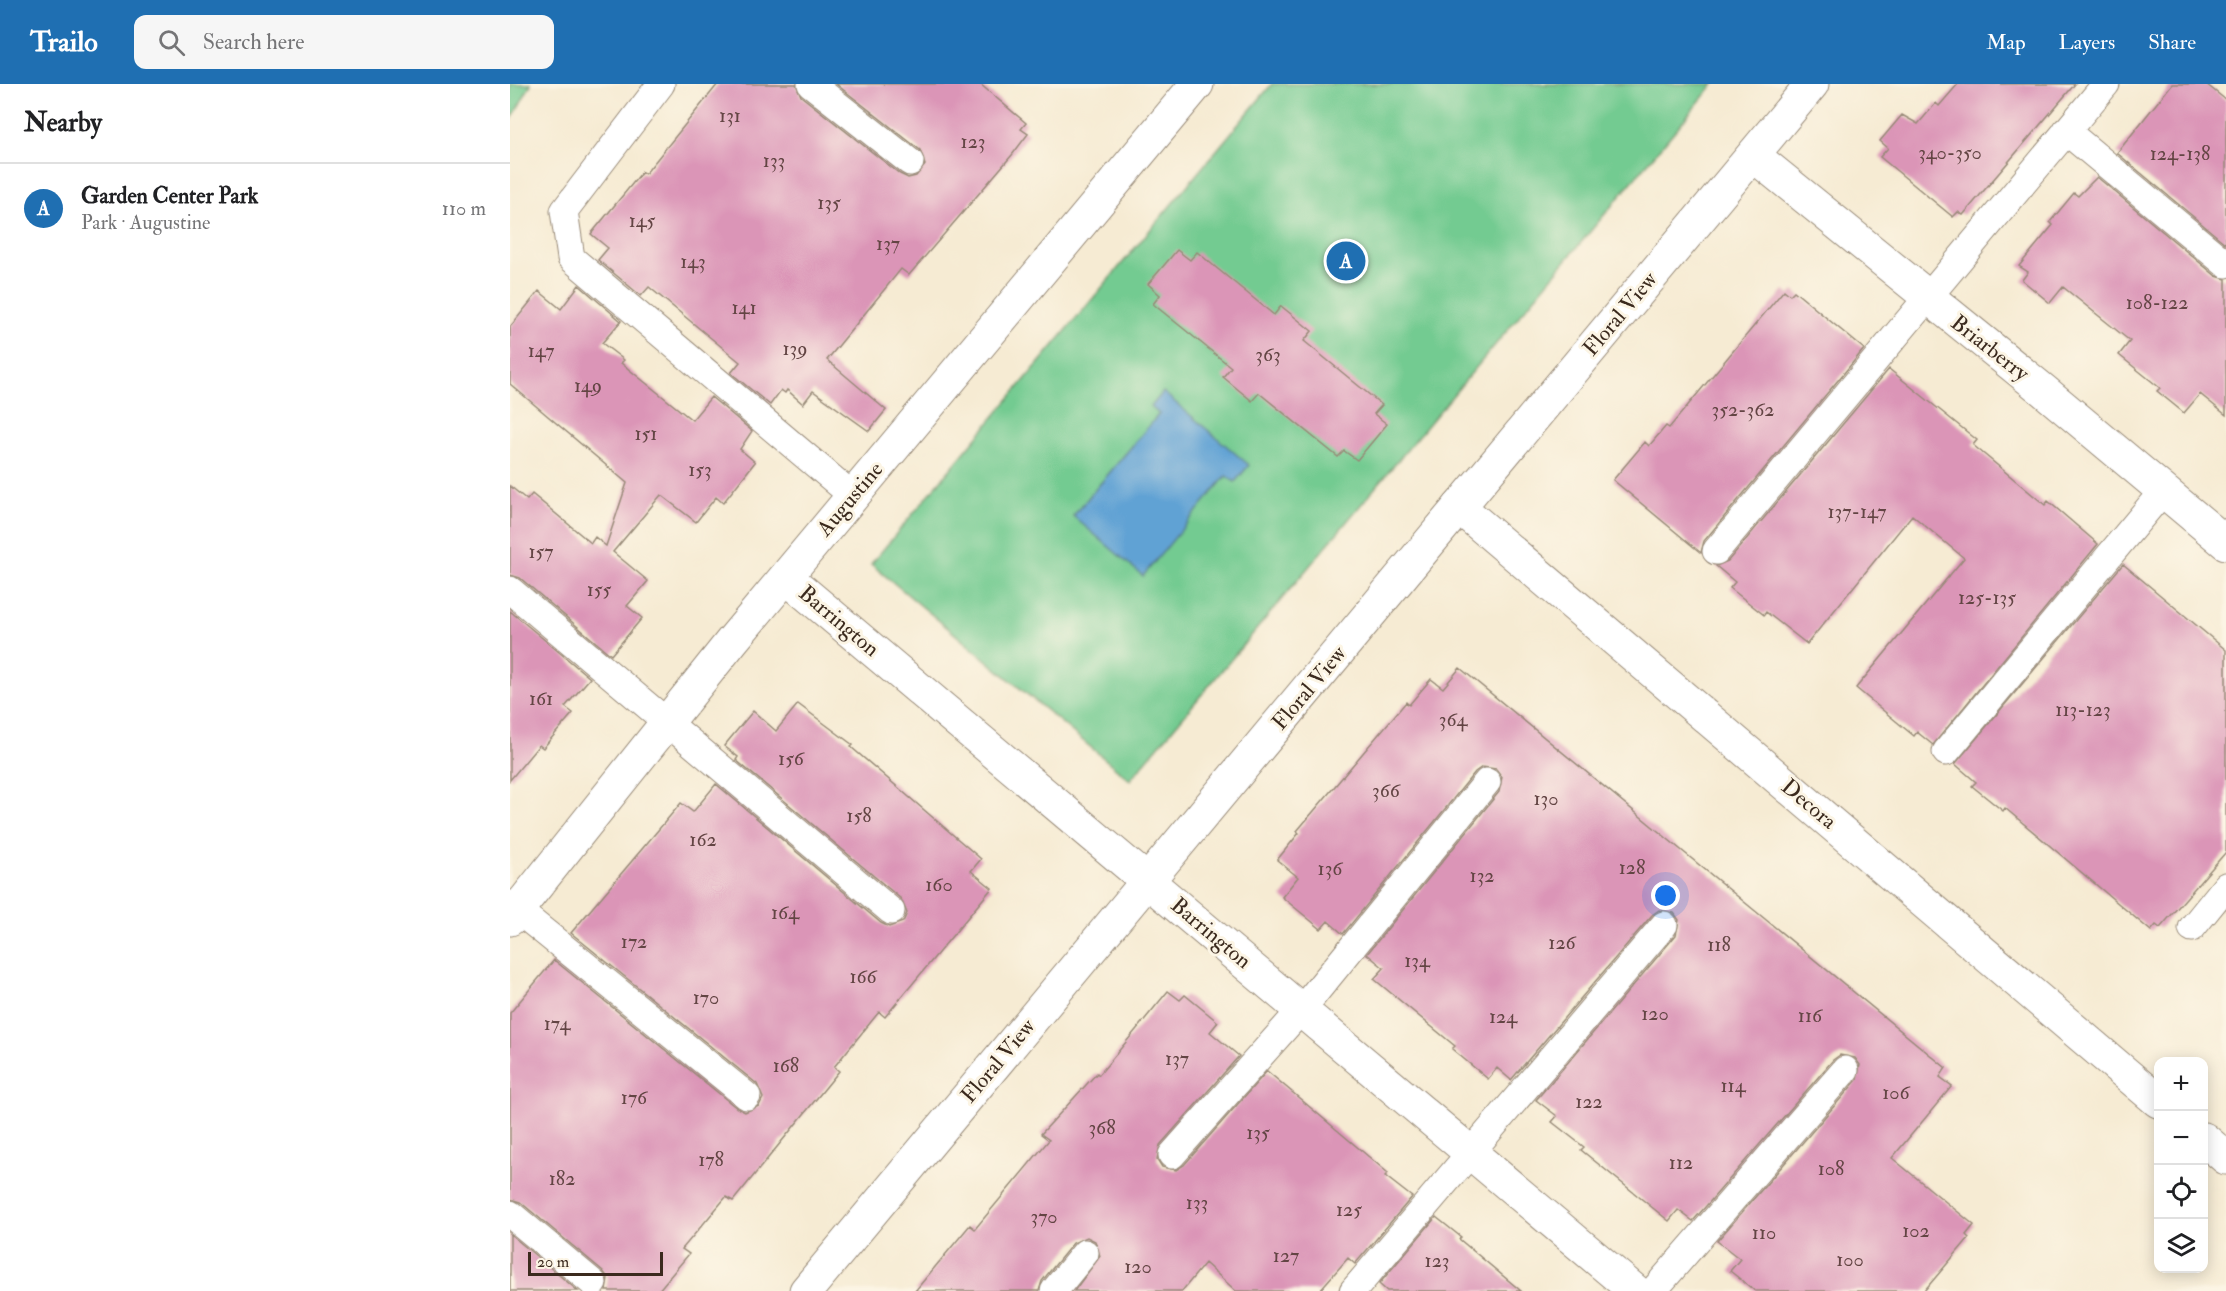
<!DOCTYPE html>
<meta charset="utf-8">
<style>
body{margin:0;font-family:"IM FELL Double Pica",serif;background:#f6f6f6;color:#202124}
.controls{position:absolute;right:18px;bottom:18px;display:grid;overflow:hidden;border-radius:12px;box-shadow:0 3px 15px #0003}
.controls button{width:54px;height:54px;display:grid;place-items:center;padding:0;border:0;border-bottom:2px solid #e0e0e0;background:#fff;color:#202124;font:30px sans-serif}
.scale{position:absolute;left:18px;bottom:15px;width:135px;box-sizing:border-box;padding-left:6px;border:3px solid #3b2a1e;border-top:0;font-size:16px;line-height:21px;white-space:nowrap;color:#3b2a1e;-webkit-text-stroke:4px #fcf5e5;paint-order:stroke}
.you{position:absolute;left:1156px;top:812px;width:21px;height:21px;margin:-15px;border:4px solid #fff;border-radius:50%;background:#1a73e8;box-shadow:0 0 0 9px #1a73e833}
.badge{display:grid;place-items:center;width:39px;height:39px;border-radius:50%;background:#1f6fb2;color:#fff;font-size:20px;font-weight:700}
.pin{position:absolute;translate:-50% -50%;border:3px solid #fff;box-shadow:0 2px 6px #0006}
.list{margin:0;padding:0;list-style:none}
h2{display:flex;justify-content:space-between;align-items:center;height:78px;margin:0;padding:0 24px;font-size:26px}
h2 small{font-size:20px;font-weight:400;color:#757577}
.list li{display:grid;grid-template-columns:39px 1fr auto;gap:18px;align-items:center;box-sizing:border-box;height:90px;padding:0 24px;border-top:2px solid #e0e0e0}
.list b{display:block;font-size:22px;white-space:nowrap}
.list p{margin:0;font-size:20px;white-space:nowrap;color:#757577}
.list em{font-size:20px;font-style:normal;color:#757577}
.icon{flex:none;width:33px;height:33px;fill:none;stroke:currentColor;stroke-width:2;stroke-linecap:round;stroke-linejoin:round}
.map{position:relative;flex:none;width:1716px;height:1207px;overflow:hidden}
header{display:flex;align-items:center;gap:36px;box-sizing:border-box;height:84px;padding:0 30px;background:#1f6fb2;color:#fff}
header strong{font-size:28px}
nav{display:flex;gap:33px;margin-inline-start:auto;font-size:21px}
.search{width:420px;height:54px;background:#f6f6f6;display:flex;align-items:center;gap:15px;box-sizing:border-box;padding:0 21px;border-radius:12px;color:#757577;font-size:22px}
main{display:flex}
aside{flex:1;background:#fff}
.map>svg:first-child{display:block}
.green{fill:#73cb91;stroke:#577a58;stroke-width:1.5}
.water{fill:#60a2d4;stroke:#4e6679;stroke-width:1.5}
.building{fill:#db95b7}
.lines{fill:none;stroke-linecap:round;stroke-linejoin:round}
.lane-casing{stroke:#988a78;stroke-width:29}
.street-casing{stroke:#988a78;stroke-width:35}
.secondary-casing{stroke:#988a78;stroke-width:35}
.lane{stroke:#fff;stroke-width:27}
.street{stroke:#fff;stroke-width:33}
.secondary{stroke:#fff;stroke-width:33}
.labels{text-anchor:middle;dominant-baseline:central;stroke-width:6;stroke-linejoin:round;paint-order:stroke}
.number-label{font-size:20px;fill:#634544}
.street-label{font-size:22px;fill:#3b2a1e;stroke:#fcf5e5}
</style>
<header>
<strong>Trailo</strong>
<div class="search"><svg class="icon" aria-label="search" viewBox="0 0 24 24"><circle cx="10" cy="10" r="6"/><path d="M15 15l6 6"/></svg>Search here</div>
<nav><a>Map</a><a>Layers</a><a>Share</a></nav>
</header>
<main>
<aside>
<h2>Nearby<small></small></h2>
<ul class="list">
<li><span class="badge">A</span><div><b>Garden Center Park</b><p>Park · Augustine</p></div><em>110 m</em></li>
</ul>
</aside>
<div class="map">
<svg width="1716" height="1207" viewBox="0 0 1716 1207">
<rect width="100%" height="100%" fill="#fcf5e5"/>
<filter id="ink" filterUnits="userSpaceOnUse"><feTurbulence type="fractalNoise" baseFrequency=".0167" numOctaves="2"/><feDisplacementMap in="SourceGraphic" scale="12" xChannelSelector="R" yChannelSelector="G"/><feConvolveMatrix kernelMatrix="1 2 1 2 8 2 1 2 1" color-interpolation-filters="sRGB"/></filter>
<filter id="wash" filterUnits="userSpaceOnUse"><feTurbulence type="fractalNoise" baseFrequency=".008" numOctaves="4" result="noise"/><feDisplacementMap in="SourceGraphic" scale="24" xChannelSelector="R" yChannelSelector="G"/><feGaussianBlur stdDeviation="1.35" result="paint"/><feColorMatrix in="noise" values="0 0 0 0 0 0 0 0 0 0 0 0 0 0 0 0 0 1.4 0 .05"/><feComposite in="paint" operator="in"/></filter>
<g filter="url(#wash)">
<rect width="100%" height="100%" fill="#f6ebd3"/>
<path class="green" d="M0 0H21L0 38Z
M762 0H1204L620 696 361 480Z"/>
<path class="water" d="M653 308 739 381 725 398 716 392 633 492 563 432 649 330 641 323Z"/>
<g id="blocks">
<path class="building" d="M208 0H286L291 12 390 90 398 94 406 92 415 81 410 66 326 0H470L516 39 511 45 518 50 502 71 399 191 391 185 317 276 376 326 359 347 303 307 293 320 277 306 275 309 271 306 260 321 221 289 230 278 139 203 131 212 88 176 98 164 81 150 132 88 135 90Z
M1448 0H1565L1453 131 1448 128 1443 133 1370 73 1378 64 1370 57 1392 31 1408 40 1426 19 1429 22Z
M1662 0H1696L1716 16V160L1607 69Z
M1587 93 1706 192 1716 195V331L1690 310 1674 329 1647 307 1650 304 1609 271 1620 257 1553 203 1540 219 1512 196 1518 188 1509 182 1543 141 1540 138 1564 109 1568 112Z
M667 166 680 176 687 168 764 231 771 222 802 247 794 257 872 321 864 330 877 340 847 376 834 367 828 373 749 309 742 317 713 293 721 283 643 220 650 211 638 200Z
M69 201 111 237 92 259 114 276 111 279 182 336 201 313 242 347 230 365 245 378 213 419 206 413 186 438 151 411 103 468 138 497 117 522 132 534 101 571 10 494 0 491V402L17 416 22 410 81 459 85 453 96 462 117 399 0 300V243L29 207 51 225Z
M1274 206 1280 211 1284 207 1354 265 1194 457 1191 469 1103 396 1135 358 1139 362 1156 342 1159 344Z
M1379 285 1467 356 1463 361 1535 421 1538 417 1588 460 1423 661 1407 648 1404 652 1346 604 1454 474 1402 431 1297 560 1256 528 1254 531 1220 504 1225 498 1206 482 1218 477Z
M1613 480 1716 566V768L1650 844 1646 841 1641 847 1495 724 1493 727 1462 702 1466 698 1445 680Z
M0 527 80 594 55 623 63 629 33 664 29 661 0 696Z
M950 584 1436 984 1430 993 1442 1002 1382 1074 1464 1141 1456 1151 1459 1154 1414 1207H1245L1220 1187 1230 1175 1207 1157 1347 996 1350 981 1345 974 1330 971 1323 976 1183 1137 1168 1126 1159 1137 1071 1066 1074 1063 1042 1038 1047 1032 1026 1016 1166 851 1169 836 1164 829 1149 826 1142 831 1001 996 987 984 978 995 942 965 945 962 864 895 874 884 857 870 989 708 992 693 986 685 972 683 965 688 833 850 818 837 811 845 772 813 788 793 767 776 789 749 787 747 896 618 899 621 921 595 933 604Z
M288 620 343 661 341 663 471 775 461 787 482 804 375 933 369 928 324 983 329 987 223 1117 216 1113 172 1165 179 1170 148 1207H96L98 1194 93 1187 10 1118 0 1115V929L44 876 227 1024 235 1028 249 1022 253 1014 247 1000 61 849 171 719 183 728 206 700 371 839 379 843 393 838 397 829 391 815 226 676 228 673 214 662 243 627 266 647Z
M658 907 670 916 675 911 708 938 700 948 729 972 650 1061 647 1075 652 1083 666 1086 674 1081 757 987 878 1089 875 1092 902 1113 845 1180 838 1174 809 1207H726L695 1179 672 1207H564L590 1172 585 1157 577 1153 563 1159 532 1197 529 1207H405L460 1141 465 1145 539 1056 531 1050 587 989 589 991Z
M926 1133 951 1153 949 1155 1011 1207H877L869 1200Z
M0 1150 68 1207H0Z"/>
</g>
</g>
<g filter="url(#ink)">
<use href="#blocks" fill-opacity="0" stroke="#988a78" stroke-width="1.5"/>
<g class="lines">
<defs>
<path id="lane" d="M151 0 54 127 61 174 343 412
M301 0 400 78
M1556 47 1716 180
M1206 467 1596 0
M0 506 381 827
M1436 668 1653 407
M0 820 237 1012
M1682 844 1716 802
M662 1071 792 925 977 698
M0 1130 83 1199
M544 1207 575 1169
M843 1207 1154 841
M1143 1207 1335 986"/>
<path id="street" d="M1243 71 1533 306 1716 459
M949 423 1302 0
M276 493 1125 1207
M0 835 222 557 687 0"/>
<path id="secondary" d="M1694 1055 1716 1074
M296 1207 949 423 1648 1017"/>
</defs>
<use href="#lane" class="lane-casing"/>
<use href="#street" class="street-casing"/>
<use href="#secondary" class="secondary-casing"/>
<use href="#lane" class="lane"/>
<use href="#street" class="street"/>
<use href="#secondary" class="secondary"/>
</g>
</g>
<g class="labels">
<g class="number-label">
<text x="220" y="31">131</text>
<text x="463" y="57">123</text>
<text x="1440" y="68">340-350</text>
<text x="1670" y="69">124-138</text>
<text x="264" y="76">133</text>
<text x="319" y="118">135</text>
<text x="132" y="136">145</text>
<text x="378" y="159">137</text>
<text x="183" y="177">143</text>
<text x="1647" y="218">108-122</text>
<text x="234" y="223">141</text>
<text x="285" y="264">139</text>
<text x="31" y="266">147</text>
<text x="758" y="270">363</text>
<text x="78" y="301">149</text>
<text x="1233" y="325">352-362</text>
<text x="136" y="349">151</text>
<text x="190" y="385">153</text>
<text x="1347" y="427">137-147</text>
<text x="31" y="467">157</text>
<text x="89" y="505">155</text>
<text x="1477" y="513">125-135</text>
<text x="31" y="614">161</text>
<text x="1573" y="625">113-123</text>
<text x="943" y="635">364</text>
<text x="281" y="674">156</text>
<text x="876" y="706">366</text>
<text x="1036" y="714">130</text>
<text x="349" y="731">158</text>
<text x="193" y="755">162</text>
<text x="1122" y="783">128</text>
<text x="820" y="784">136</text>
<text x="972" y="791">132</text>
<text x="429" y="800">160</text>
<text x="275" y="828">164</text>
<text x="124" y="857">172</text>
<text x="1052" y="858">126</text>
<text x="1209" y="860">118</text>
<text x="907" y="876">134</text>
<text x="353" y="892">166</text>
<text x="196" y="913">170</text>
<text x="1145" y="929">120</text>
<text x="1300" y="931">116</text>
<text x="993" y="932">124</text>
<text x="47" y="939">174</text>
<text x="667" y="974">137</text>
<text x="276" y="981">168</text>
<text x="1223" y="1001">114</text>
<text x="1386" y="1008">106</text>
<text x="124" y="1013">176</text>
<text x="1079" y="1017">122</text>
<text x="592" y="1043">368</text>
<text x="748" y="1048">135</text>
<text x="201" y="1075">178</text>
<text x="1171" y="1078">112</text>
<text x="1321" y="1084">108</text>
<text x="52" y="1094">182</text>
<text x="687" y="1118">133</text>
<text x="839" y="1125">125</text>
<text x="534" y="1132">370</text>
<text x="1406" y="1146">102</text>
<text x="1254" y="1148">110</text>
<text x="776" y="1171">127</text>
<text x="1340" y="1175">100</text>
<text x="927" y="1176">123</text>
<text x="628" y="1182">120</text>
</g>
<g class="street-label">
<text transform="translate(1110 230) rotate(-50)">Floral View</text>
<text transform="translate(1480 264) rotate(38)">Briarberry</text>
<text transform="translate(340 415) rotate(-50)">Augustine</text>
<text transform="translate(329 537) rotate(40)">Barrington</text>
<text transform="translate(799 604) rotate(-50)">Floral View</text>
<text transform="translate(1299 720) rotate(40)">Decora</text>
<text transform="translate(701 849) rotate(40)">Barrington</text>
<text transform="translate(488 977) rotate(-50)">Floral View</text>
</g>
</g>
</svg>
<div class="controls">
<button>+</button>
<button>−</button>
<button><svg class="icon" aria-label="locate" viewBox="0 0 24 24"><circle cx="12" cy="12" r="6"/><path d="M12 2v4M12 18v4M2 12h4M18 12h4"/></svg></button>
<button><svg class="icon" aria-label="layers" viewBox="0 0 24 24"><path d="M12 4l9 5-9 5-9-5zM3 14l9 5 9-5"/></svg></button>
</div>
<div class="scale">20 m</div>
<div class="you"></div>
<div class="pin badge" style="left:836px;top:177px">A</div>
</div>
</main>
